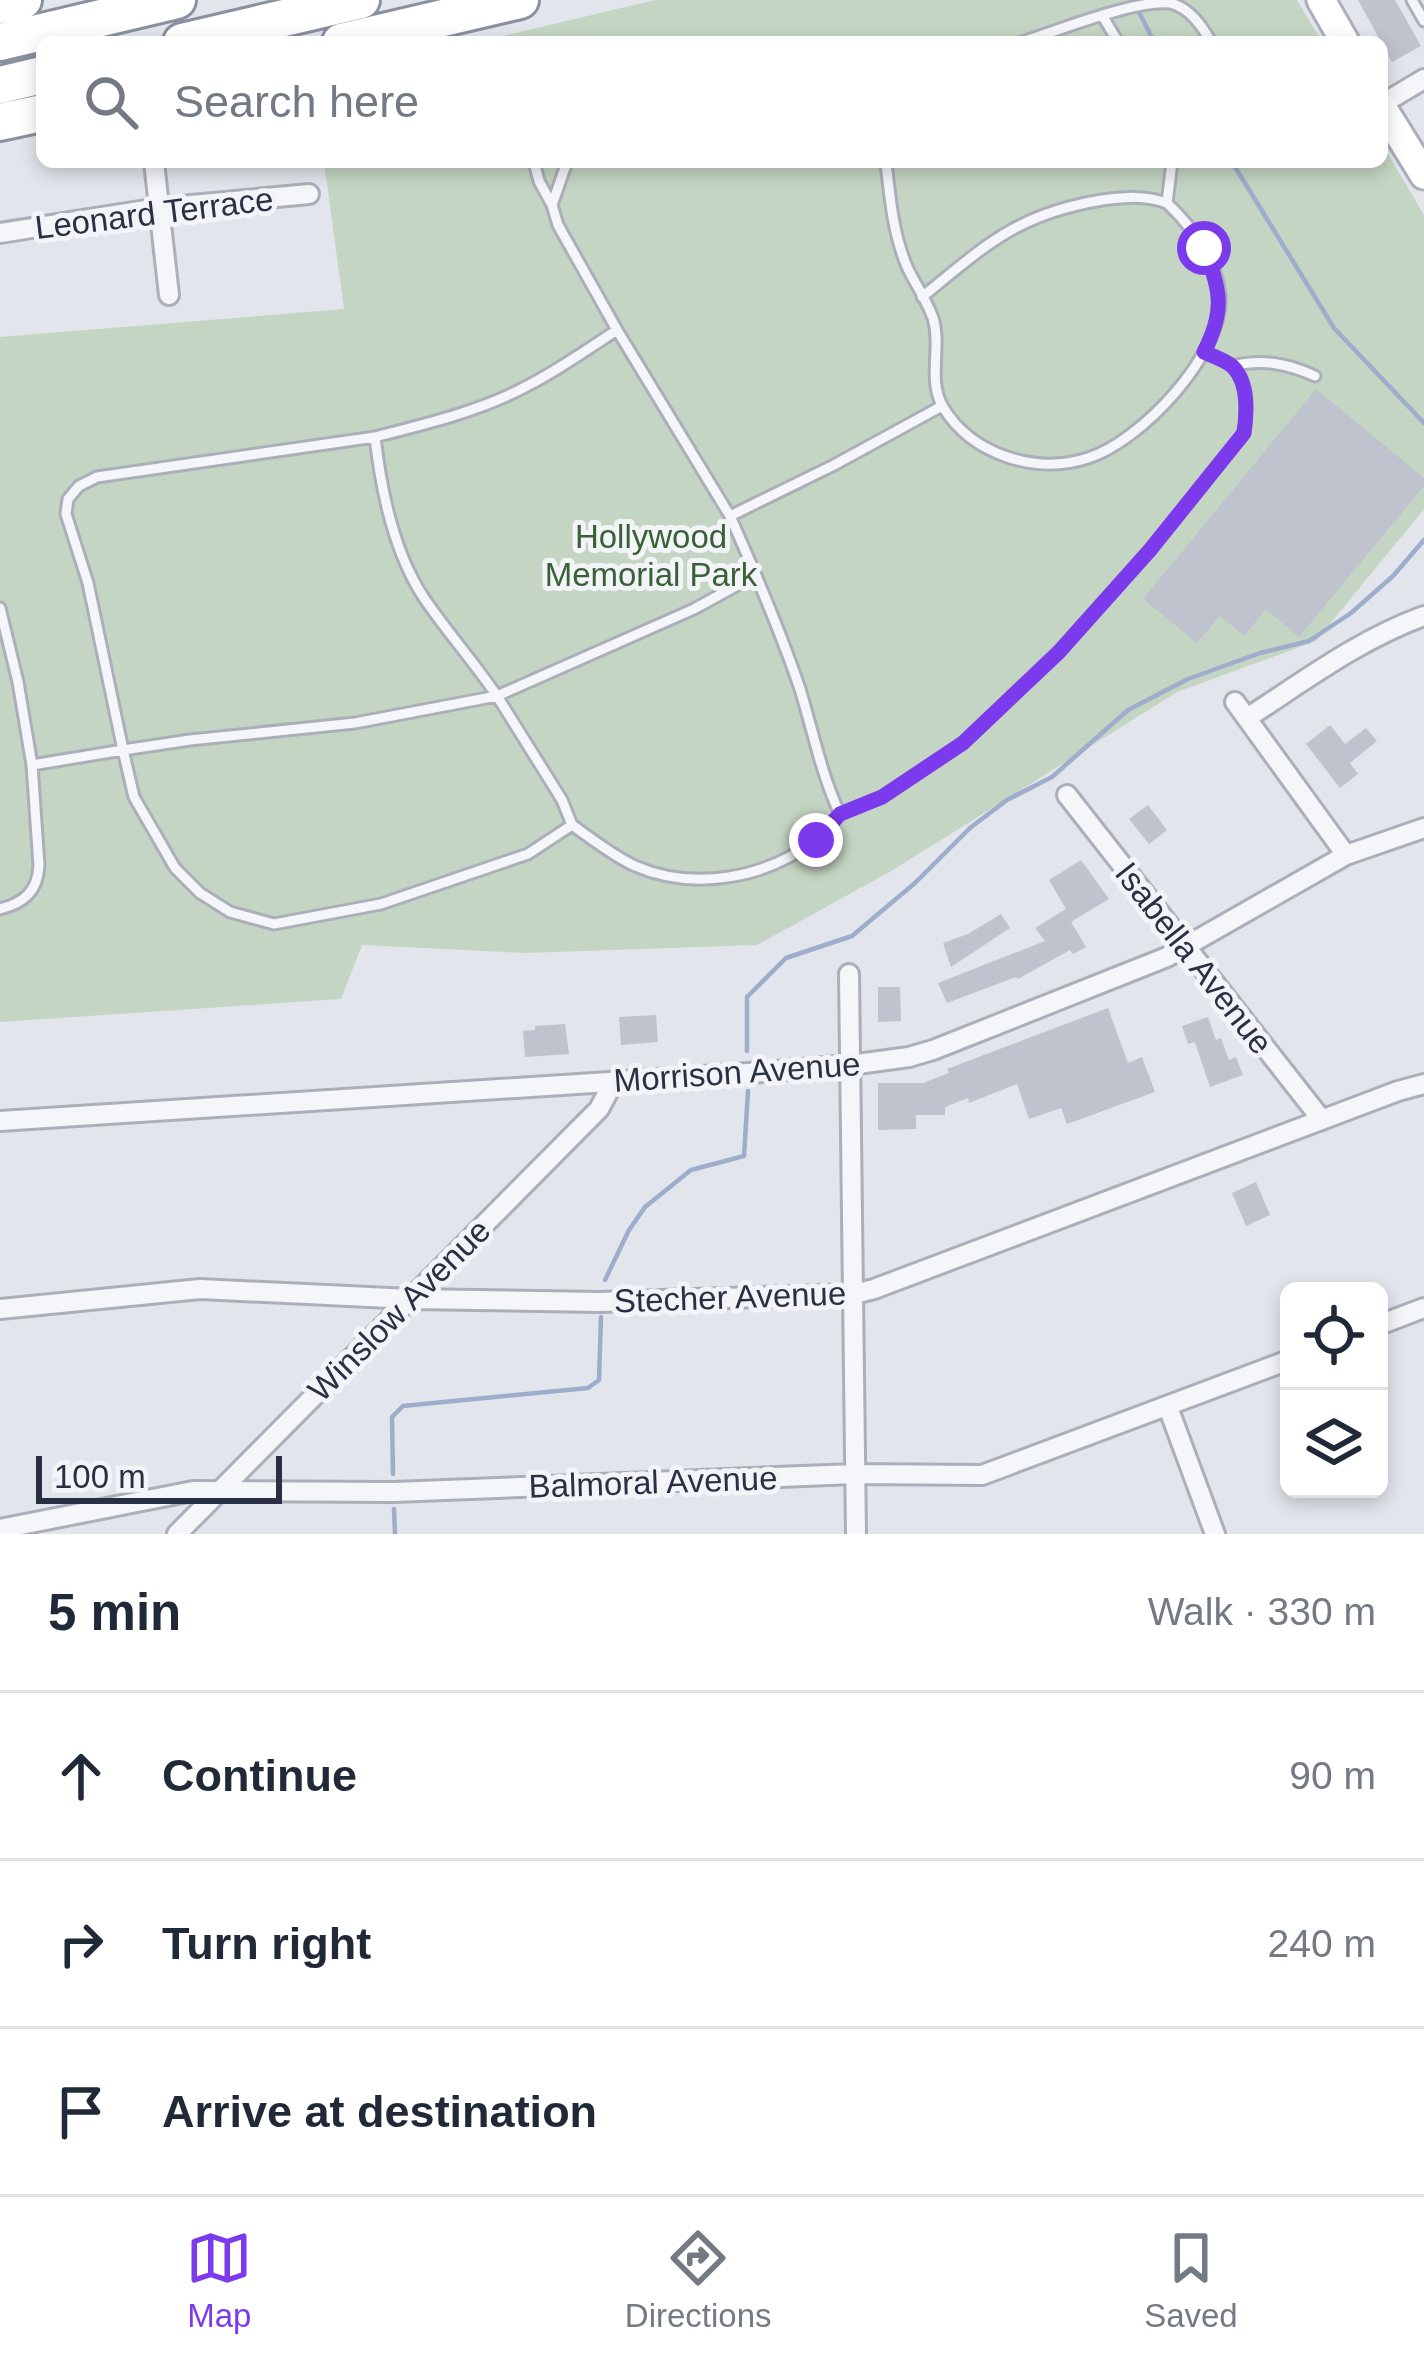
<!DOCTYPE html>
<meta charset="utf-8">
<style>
body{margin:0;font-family:Arial,sans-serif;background:#f2f2f3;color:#1f2937}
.controls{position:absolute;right:36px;bottom:36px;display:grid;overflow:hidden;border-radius:18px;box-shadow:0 6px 18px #0003}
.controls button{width:108px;height:108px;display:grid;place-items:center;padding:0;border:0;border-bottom:3px solid #e0e1e3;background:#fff;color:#1f2937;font:60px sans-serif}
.scale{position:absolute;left:36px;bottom:30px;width:246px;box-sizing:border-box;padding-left:12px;border:6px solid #2a3044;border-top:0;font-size:33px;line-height:42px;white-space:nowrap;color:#2a3044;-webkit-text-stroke:9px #f2f4f8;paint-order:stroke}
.stop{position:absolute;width:36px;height:36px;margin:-27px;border:9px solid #7c3aed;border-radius:50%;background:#fff}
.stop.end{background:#7c3aed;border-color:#fff;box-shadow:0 3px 12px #0008}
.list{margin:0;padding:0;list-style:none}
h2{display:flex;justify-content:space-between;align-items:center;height:156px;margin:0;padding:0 48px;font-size:51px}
h2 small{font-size:39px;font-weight:400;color:#747a83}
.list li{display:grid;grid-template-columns:78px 1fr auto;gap:36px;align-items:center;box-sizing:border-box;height:168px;padding:0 48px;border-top:3px solid #e0e1e3}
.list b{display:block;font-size:45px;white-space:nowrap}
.list em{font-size:39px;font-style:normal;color:#747a83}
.icon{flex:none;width:66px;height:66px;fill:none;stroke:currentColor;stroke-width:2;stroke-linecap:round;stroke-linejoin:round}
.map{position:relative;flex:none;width:1424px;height:1534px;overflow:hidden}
.search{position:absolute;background:#fff;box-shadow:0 6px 18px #0003;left:36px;right:36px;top:36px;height:132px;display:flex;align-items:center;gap:30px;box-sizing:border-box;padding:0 42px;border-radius:18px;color:#747a83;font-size:45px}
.sheet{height:660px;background:#fff}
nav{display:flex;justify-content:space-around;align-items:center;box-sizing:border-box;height:168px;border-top:3px solid #e0e1e3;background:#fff;font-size:33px;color:#747a83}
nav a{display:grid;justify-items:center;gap:6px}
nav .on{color:#7c3aed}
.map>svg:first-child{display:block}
.green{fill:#c5d5c3}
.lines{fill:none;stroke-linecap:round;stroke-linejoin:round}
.stream{stroke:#9dadcb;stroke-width:4.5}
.building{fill:#bfc3ce}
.lane-casing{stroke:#abafb9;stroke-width:15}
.street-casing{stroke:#abafb9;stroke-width:24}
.secondary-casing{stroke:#abafb9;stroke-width:33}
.highway-casing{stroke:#8990a2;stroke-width:42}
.lane{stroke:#f5f6f9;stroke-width:9}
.street{stroke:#f5f6f9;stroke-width:18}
.secondary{stroke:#fff;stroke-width:27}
.highway{stroke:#fff;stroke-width:36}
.route{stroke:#7c3aed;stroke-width:15}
.labels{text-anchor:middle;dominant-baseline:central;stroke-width:10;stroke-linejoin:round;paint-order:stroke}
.street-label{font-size:33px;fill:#2a3044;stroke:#f2f4f8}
.park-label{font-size:33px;fill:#396037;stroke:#f2f4f8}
</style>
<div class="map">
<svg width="1424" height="1534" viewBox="0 0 1424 1534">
<rect width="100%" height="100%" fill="#e2e5eb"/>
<path class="green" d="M655 0H1297L1322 42H477Z
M1382 144 1424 215V509L1316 641 1177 692 893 870 757 945 525 953 362 945 341 999 0 1022V337L344 309 324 162H1382Z"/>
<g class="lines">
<path class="stream" d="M1133 0 1154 42
M1232 162 1334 328 1424 423
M747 1051V997L786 958 852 936 915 883 970 828 1007 800 1052 777 1128 710 1188 679 1260 653 1309 641 1351 613 1393 576 1424 540
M605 1280 629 1230 645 1207 691 1170 744 1156 748 1091
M393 1474 392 1417 403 1406 588 1388 599 1380 601 1317
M394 1509 395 1534"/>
</g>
<path class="building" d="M1358 0H1395L1421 46 1392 62Z
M1316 389 1424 478V486L1299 637 1266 609 1244 636 1220 616 1197 643 1143 599Z
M1330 725 1345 744 1366 728 1377 741 1350 763 1358 774 1340 788 1306 744Z
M1148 805 1167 830 1149 844 1129 819Z
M1081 860 1109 899 1071 922 1086 947 1073 954 1070 950 1018 979 1016 977 947 1003 938 983 1045 941 1035 928 1066 909 1049 880Z
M1001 914 1010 928 951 967 943 943 968 934Z
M878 987H900L901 1021 878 1022Z
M1108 1008 1128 1063 1142 1057 1155 1092 1067 1124 1061 1108 1029 1119 1017 1084 969 1103 968 1098 945 1107V1115H916V1129L878 1130V1083H923L949 1073 947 1069Z
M656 1015 658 1042 621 1045 619 1017Z
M1208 1017 1216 1040 1221 1038 1229 1060 1236 1057 1243 1075 1210 1087 1195 1042 1188 1044 1182 1026Z
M565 1024 569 1054 525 1057 523 1031 535 1030V1026Z
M1256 1182 1270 1215 1246 1226 1232 1193Z"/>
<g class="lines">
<defs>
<path id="lane" d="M1412 0 1424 21
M1102 15 1118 42
M1022 42C1059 30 1134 0 1170 3 1190 8 1202 26 1211 42
M534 162 539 181 552 205
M886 162C890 198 893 235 908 269 916 285 927 301 933 318 942 347 927 380 943 407 972 455 1036 475 1088 458 1140 442 1224 354 1220 296 1217 260 1192 227 1167 203L1172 162
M922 297C986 245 1017 214 1102 200 1126 197 1144 195 1167 203
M617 330 730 516
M1232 366C1263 359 1286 363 1315 376
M375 437 97 477 79 486 68 499 66 514 88 583 123 750 190 740 355 723 497 696C474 662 447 632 424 598 394 553 381 490 375 437 421 425 468 414 511 394 549 376 582 353 617 330L558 225 552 205 567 162
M0 608 18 682 32 765 39 865C38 891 24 903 0 909
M32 765 123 750 134 797 175 868 200 893 230 912 274 924 381 904 528 854 572 825C592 839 613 856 635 866 693 891 764 879 814 841 824 833 832 823 840 814 821 774 813 731 800 689 780 630 755 572 730 516L834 465 942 406
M840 814 882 797 963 743 1059 651 1150 550 1244 433C1247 411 1250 382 1232 366 1225 360 1212 356 1205 352
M572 825 562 800 497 696 694 609 756 575"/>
<path id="street" d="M1382 104 1424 79
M154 162 169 295
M0 233 159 208 309 194
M1235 702 1346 855
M1247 718C1304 681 1360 639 1424 616
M1067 795 1322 1120
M849 974 856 1534
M0 1121 764 1072 850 1065 909 1057 933 1050 1167 957 1346 855 1424 828
M0 1309 200 1289 411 1299 599 1302 854 1294 874 1289 1398 1091 1424 1084
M1379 1325 1424 1308
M1168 1407 1215 1534
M0 1529 193 1491 394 1492 855 1474 982 1475 1289 1360
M177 1534 599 1109 614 1081"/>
<path id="secondary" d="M1321 0 1345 42
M1382 107 1424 175"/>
<path id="highway" d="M0 5 23 0
M0 42 177 0
M182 42 361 0
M341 42 520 0
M0 85 42 75
M0 122 42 113"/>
</defs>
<use href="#lane" class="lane-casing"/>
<use href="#street" class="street-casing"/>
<use href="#secondary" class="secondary-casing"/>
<use href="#highway" class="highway-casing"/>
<use href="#lane" class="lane"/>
<use href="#street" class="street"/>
<use href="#secondary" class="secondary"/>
<use href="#highway" class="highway"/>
</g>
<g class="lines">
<path class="route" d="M816 840 840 814 882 797 963 743 1059 652 1150 550 1244 433C1247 412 1249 382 1232 366 1225 360 1212 356 1204 352 1225 311 1221 290 1204 248"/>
</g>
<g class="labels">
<g class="street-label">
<text transform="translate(154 213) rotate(-7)">Leonard Terrace</text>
<text transform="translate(1194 958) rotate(52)">Isabella Avenue</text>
<text transform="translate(737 1072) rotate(-4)">Morrison Avenue</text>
<text transform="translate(730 1297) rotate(-2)">Stecher Avenue</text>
<text transform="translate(399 1310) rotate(-45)">Winslow Avenue</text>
<text transform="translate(653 1482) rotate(-2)">Balmoral Avenue</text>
</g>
<g class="park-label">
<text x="651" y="536">Hollywood<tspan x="651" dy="38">Memorial Park</tspan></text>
</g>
</g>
</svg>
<div class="controls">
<button><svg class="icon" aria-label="locate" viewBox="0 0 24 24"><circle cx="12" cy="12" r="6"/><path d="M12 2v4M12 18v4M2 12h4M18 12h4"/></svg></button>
<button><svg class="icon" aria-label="layers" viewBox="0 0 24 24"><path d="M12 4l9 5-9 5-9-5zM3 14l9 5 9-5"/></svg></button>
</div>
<div class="scale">100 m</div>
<div class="stop" style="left:1204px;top:248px"></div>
<div class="stop end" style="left:816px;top:840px"></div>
<div class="search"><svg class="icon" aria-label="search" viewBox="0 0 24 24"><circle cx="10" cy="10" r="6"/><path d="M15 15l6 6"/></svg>Search here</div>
</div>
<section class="sheet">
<h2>5 min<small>Walk · 330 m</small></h2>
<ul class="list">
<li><svg class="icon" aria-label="ahead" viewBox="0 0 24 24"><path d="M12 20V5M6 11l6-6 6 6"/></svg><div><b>Continue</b></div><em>90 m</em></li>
<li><svg class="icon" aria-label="right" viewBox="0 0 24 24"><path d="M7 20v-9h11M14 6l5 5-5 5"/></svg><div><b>Turn right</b></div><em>240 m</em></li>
<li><svg class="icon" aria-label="arrive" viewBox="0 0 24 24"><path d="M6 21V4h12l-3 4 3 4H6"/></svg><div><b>Arrive at destination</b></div></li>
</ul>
</section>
<nav>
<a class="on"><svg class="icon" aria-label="map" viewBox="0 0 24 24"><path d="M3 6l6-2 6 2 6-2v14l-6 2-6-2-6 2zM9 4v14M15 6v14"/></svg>Map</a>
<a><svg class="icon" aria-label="directions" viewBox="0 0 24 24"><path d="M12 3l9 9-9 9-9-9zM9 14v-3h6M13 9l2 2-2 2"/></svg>Directions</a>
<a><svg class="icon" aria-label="saved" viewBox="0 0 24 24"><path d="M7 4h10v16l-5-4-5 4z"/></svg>Saved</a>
</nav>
